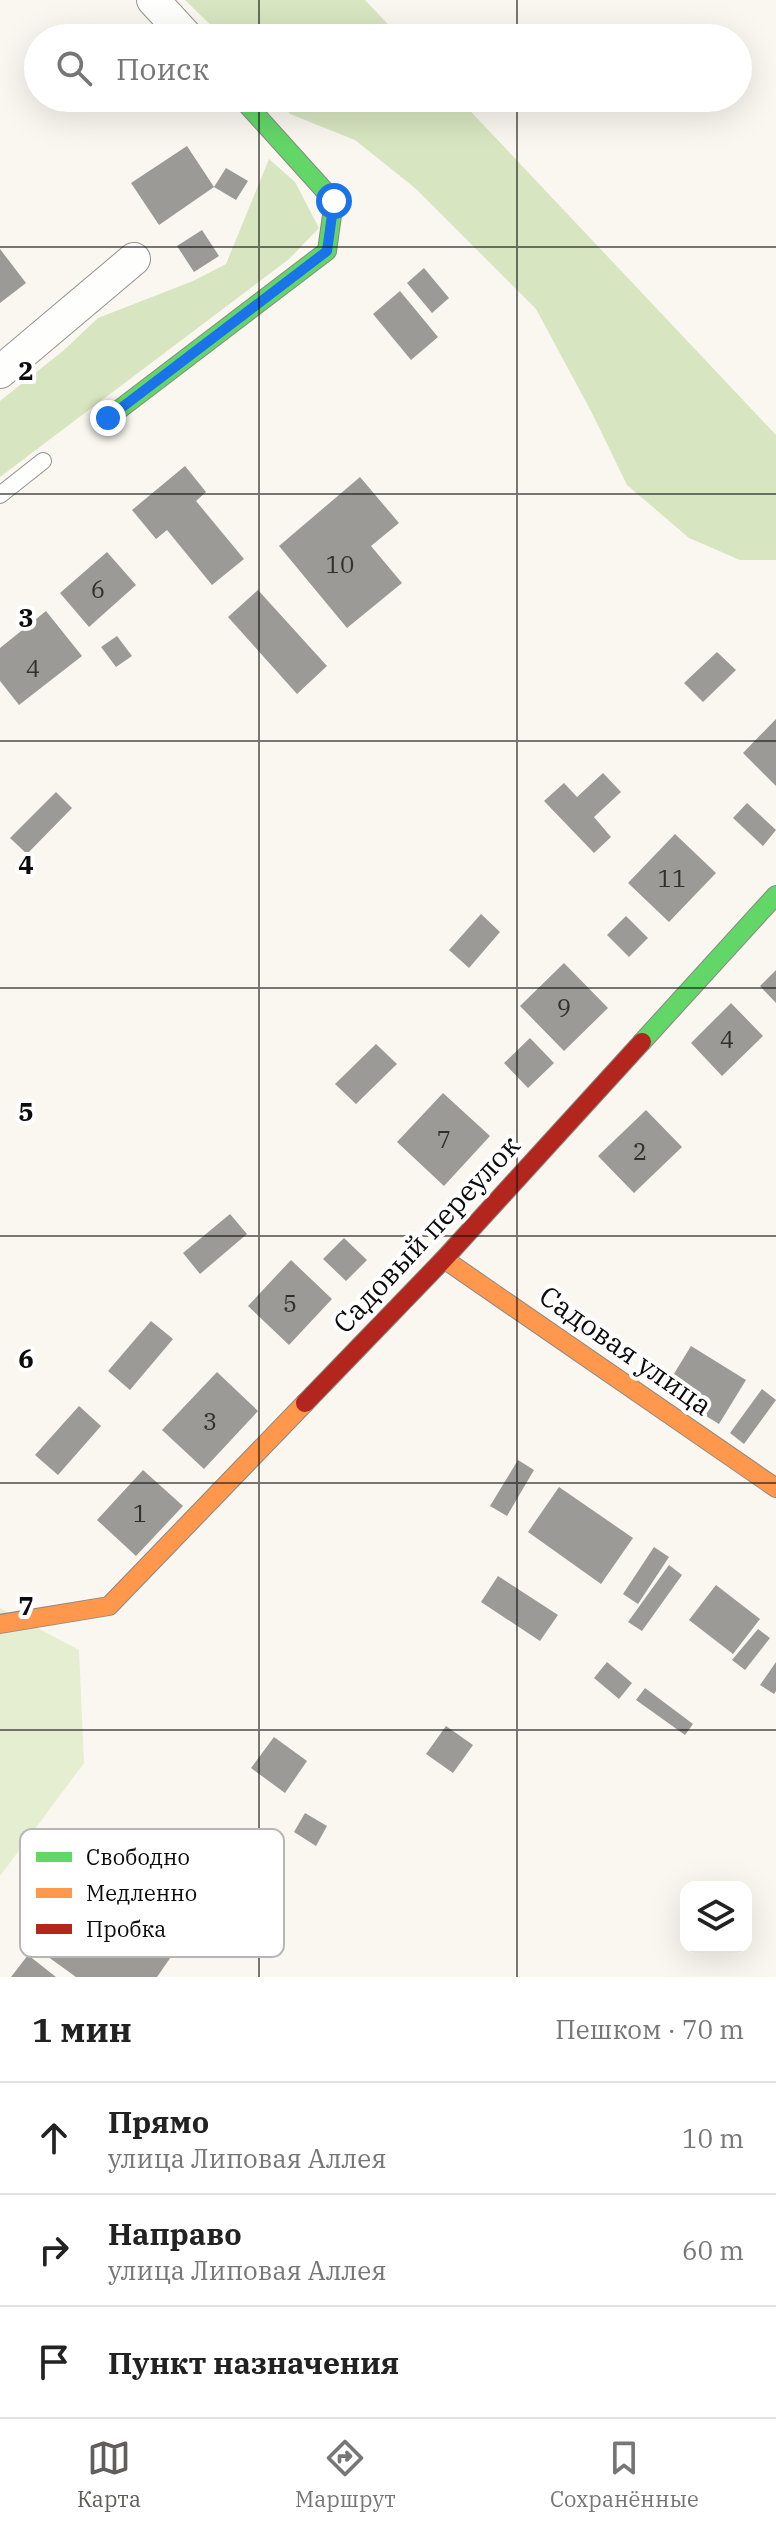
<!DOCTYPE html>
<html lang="ru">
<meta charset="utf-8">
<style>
body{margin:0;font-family:"IBM Plex Serif",serif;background:#f2f2f2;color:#222}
.controls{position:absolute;right:24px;bottom:24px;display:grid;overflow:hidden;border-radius:16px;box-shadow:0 8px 32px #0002}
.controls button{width:72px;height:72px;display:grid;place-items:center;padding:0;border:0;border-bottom:2px solid #e0e0e0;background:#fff;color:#222;font:40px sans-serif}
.stop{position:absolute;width:24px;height:24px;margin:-18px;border:6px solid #1a73e8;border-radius:50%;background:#fff}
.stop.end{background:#1a73e8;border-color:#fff;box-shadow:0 2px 8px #0008}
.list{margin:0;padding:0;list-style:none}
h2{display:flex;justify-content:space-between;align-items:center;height:104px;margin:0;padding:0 32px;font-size:34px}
h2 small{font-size:26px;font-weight:400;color:#767676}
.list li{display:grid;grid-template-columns:52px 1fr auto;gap:24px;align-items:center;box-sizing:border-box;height:112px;padding:0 32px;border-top:2px solid #e0e0e0}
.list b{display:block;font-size:30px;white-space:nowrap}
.list p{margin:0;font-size:26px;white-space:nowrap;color:#767676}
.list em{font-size:26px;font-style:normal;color:#767676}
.icon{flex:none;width:44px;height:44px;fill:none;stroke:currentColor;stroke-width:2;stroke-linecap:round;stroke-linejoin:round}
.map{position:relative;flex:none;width:776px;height:1977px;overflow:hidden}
.search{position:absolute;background:#fff;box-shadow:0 8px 32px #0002;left:24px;right:24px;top:24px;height:88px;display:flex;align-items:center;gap:20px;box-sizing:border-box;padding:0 28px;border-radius:44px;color:#767676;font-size:30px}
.sheet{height:440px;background:#fff}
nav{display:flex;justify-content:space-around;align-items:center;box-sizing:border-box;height:112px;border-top:2px solid #e0e0e0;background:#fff;font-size:22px;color:#767676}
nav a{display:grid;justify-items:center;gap:4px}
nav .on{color:#5f5e5c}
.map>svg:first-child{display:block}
.green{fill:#e6eed1}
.forest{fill:#d7e5c0}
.building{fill:#9c9a96}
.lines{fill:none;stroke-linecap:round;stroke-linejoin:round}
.lane-casing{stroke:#93928f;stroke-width:18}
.street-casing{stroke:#93928f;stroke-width:34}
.fast-casing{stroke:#8a8885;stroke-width:20}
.slow-casing{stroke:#8a8885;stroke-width:20}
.jam-casing{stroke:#8a8885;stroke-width:20}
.lane{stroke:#fefefd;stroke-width:16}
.street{stroke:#fefefd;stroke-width:32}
.fast{stroke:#63d668;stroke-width:18}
.slow{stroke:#ff974d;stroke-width:18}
.jam{stroke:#b3261e;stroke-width:18}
.route{stroke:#1a73e8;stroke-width:10}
.grid{fill:none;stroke:#0c0c0c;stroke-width:2;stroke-opacity:0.55}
.labels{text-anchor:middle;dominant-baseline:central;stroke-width:8;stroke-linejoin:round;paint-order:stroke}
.number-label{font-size:24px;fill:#30302e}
.street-label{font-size:28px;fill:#0c0c0c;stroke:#fff}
.key{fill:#fff;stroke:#b6b6b6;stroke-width:2}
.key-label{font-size:22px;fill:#0c0c0c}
.grid-label{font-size:26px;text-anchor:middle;font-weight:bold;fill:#0c0c0c;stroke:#fff;stroke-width:8;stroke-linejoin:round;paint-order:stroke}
</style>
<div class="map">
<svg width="776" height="1977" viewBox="0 0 776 1977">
<rect width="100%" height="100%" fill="#faf7f0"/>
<path class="green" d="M0 1608 79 1650 84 1763 0 1876Z"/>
<path class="forest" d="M185 0H365L401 38H224Z
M277 98H458L776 435V560H740L689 538 627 485 592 413 536 309 415 188 355 140 290 114Z
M269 159 295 182 319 228 289 259 0 477V401L63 351 98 318 193 281 226 264Z"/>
<path class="building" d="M187 146 214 187 159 225 131 183Z
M226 168 248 181 236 200 214 187Z
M202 230 219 256 194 272 177 246Z
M0 249 26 283 0 303Z
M424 268 449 298 432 313 407 283Z
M400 291 438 337 411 360 373 314Z
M185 466 206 492 196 501 244 559 212 585 167 530 156 539 132 510Z
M360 477 399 523 371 546 402 583 347 628 279 546Z
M107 552 136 585 89 627 60 593Z
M258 590 327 666 297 694 228 617Z
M46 611 82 656 19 705 0 681V648Z
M117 636 132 656 116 667 101 647Z
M717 652 736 670 703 702 684 683Z
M776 719V786L743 753Z
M603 773 621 792 594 817 611 837 594 853 544 801 564 783 577 797Z
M56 792 72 808 27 854 10 838Z
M747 803 776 830 763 846 733 818Z
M675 834 716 873 669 922 628 883Z
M481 914 500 932 469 968 449 950Z
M626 916 648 938 629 957 607 935Z
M564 963 608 1008 564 1051 520 1006Z
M776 970V1003L760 986Z
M731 1003 763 1036 722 1076 691 1043Z
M530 1038 554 1063 528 1088 504 1063Z
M376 1044 397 1064 356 1104 335 1084Z
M443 1093 490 1136 444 1186 397 1142Z
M646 1110 682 1147 634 1193 598 1156Z
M230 1214 247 1234 200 1274 183 1253Z
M344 1238 367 1260 346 1281 323 1259Z
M291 1260 332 1299 289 1345 248 1306Z
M151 1321 173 1339 130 1390 108 1371Z
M691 1346 746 1380 719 1424 664 1390Z
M217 1372 258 1411 204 1469 162 1430Z
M762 1389 776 1400 744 1444 730 1433Z
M79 1406 101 1426 58 1475 35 1455Z
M518 1460 534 1470 507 1516 490 1506Z
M143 1470 183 1506 136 1556 97 1520Z
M559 1487 633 1538 601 1584 528 1532Z
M654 1547 669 1557 638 1604 623 1594Z
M669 1565 682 1575 642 1631 628 1622Z
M498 1576 558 1615 540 1641 481 1602Z
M716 1585 760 1619 733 1654 689 1620Z
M758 1629 770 1638 745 1670 732 1660Z
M607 1662 632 1683 619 1699 594 1678Z
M776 1662V1691L774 1694 760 1685Z
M645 1688 693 1724 685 1735 636 1700Z
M446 1726 473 1745 453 1773 426 1754Z
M274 1737 307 1761 285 1793 251 1768Z
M305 1813 327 1826 316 1846 294 1832Z
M105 1860 148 1891 126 1921 173 1954 157 1977H76L40 1951Z
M28 1955 56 1977H11Z"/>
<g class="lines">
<defs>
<path id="lane" d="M0 495 43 461"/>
<path id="street" d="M153 0 188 38
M0 372 134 259"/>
<path id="fast" d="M108 418 327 251 334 201 241 98
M642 1042 776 895"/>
<path id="slow" d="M444 1259 776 1488
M0 1624 109 1606 305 1403"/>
<path id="jam" d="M305 1403 444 1259 642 1042"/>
</defs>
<use href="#lane" class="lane-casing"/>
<use href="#street" class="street-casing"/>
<use href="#fast" class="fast-casing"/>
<use href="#slow" class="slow-casing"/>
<use href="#jam" class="jam-casing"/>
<use href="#lane" class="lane"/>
<use href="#street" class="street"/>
<use href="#fast" class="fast"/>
<use href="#slow" class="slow"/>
<use href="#jam" class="jam"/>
</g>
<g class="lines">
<path class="route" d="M108 418 327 251 334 201"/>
</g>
<path class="grid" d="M259 0V38M517 0V38M259 98V1977M517 98V1977M0 247H776M0 494H776M0 741H776M0 988H776M0 1236H776M0 1483H776M0 1730H776"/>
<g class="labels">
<g class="number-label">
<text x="340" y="564">10</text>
<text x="98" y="589">6</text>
<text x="33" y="668">4</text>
<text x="672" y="878">11</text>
<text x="564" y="1007">9</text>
<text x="727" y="1039">4</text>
<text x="444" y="1139">7</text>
<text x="640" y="1151">2</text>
<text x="290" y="1303">5</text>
<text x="210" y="1421">3</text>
<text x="140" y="1513">1</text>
</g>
<g class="street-label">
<text transform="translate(426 1234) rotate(-47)">Садовый переулок</text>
<text transform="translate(626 1350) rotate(35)">Садовая улица</text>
</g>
</g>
<rect x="20" y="1829" width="264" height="128" rx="12" class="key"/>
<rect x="36" y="1852" width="36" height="10" fill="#63d668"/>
<rect x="36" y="1888" width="36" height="10" fill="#ff974d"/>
<rect x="36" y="1924" width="36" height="10" fill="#b3261e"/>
<g class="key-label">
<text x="86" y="1865">Свободно</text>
<text x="86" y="1901">Медленно</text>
<text x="86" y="1937">Пробка</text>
</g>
<g class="grid-label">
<text x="26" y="380">2</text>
<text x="26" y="627">3</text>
<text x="26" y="874">4</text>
<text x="26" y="1121">5</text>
<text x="26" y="1368">6</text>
<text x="26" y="1615">7</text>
</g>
</svg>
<div class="controls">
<button><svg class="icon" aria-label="layers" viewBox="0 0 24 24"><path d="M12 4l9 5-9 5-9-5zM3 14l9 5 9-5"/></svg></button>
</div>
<div class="stop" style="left:334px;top:201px"></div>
<div class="stop end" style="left:108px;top:418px"></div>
<div class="search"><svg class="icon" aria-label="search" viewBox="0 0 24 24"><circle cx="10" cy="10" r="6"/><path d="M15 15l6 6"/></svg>Поиск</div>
</div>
<section class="sheet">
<h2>1 мин<small>Пешком · 70 m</small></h2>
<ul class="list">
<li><svg class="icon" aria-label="ahead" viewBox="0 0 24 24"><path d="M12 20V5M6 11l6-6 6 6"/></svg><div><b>Прямо</b><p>улица Липовая Аллея</p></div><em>10 m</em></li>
<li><svg class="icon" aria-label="right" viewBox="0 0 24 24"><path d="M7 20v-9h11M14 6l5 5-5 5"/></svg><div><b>Направо</b><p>улица Липовая Аллея</p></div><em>60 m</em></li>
<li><svg class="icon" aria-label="arrive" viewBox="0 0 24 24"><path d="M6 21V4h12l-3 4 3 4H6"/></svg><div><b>Пункт назначения</b></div></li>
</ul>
</section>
<nav>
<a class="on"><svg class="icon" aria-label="map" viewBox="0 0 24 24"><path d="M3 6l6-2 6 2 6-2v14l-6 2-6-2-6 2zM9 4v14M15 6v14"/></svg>Карта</a>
<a><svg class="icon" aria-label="directions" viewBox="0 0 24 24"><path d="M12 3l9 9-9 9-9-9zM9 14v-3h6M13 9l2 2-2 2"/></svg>Маршрут</a>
<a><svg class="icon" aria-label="saved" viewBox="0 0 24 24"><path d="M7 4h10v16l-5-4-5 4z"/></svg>Сохранённые</a>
</nav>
